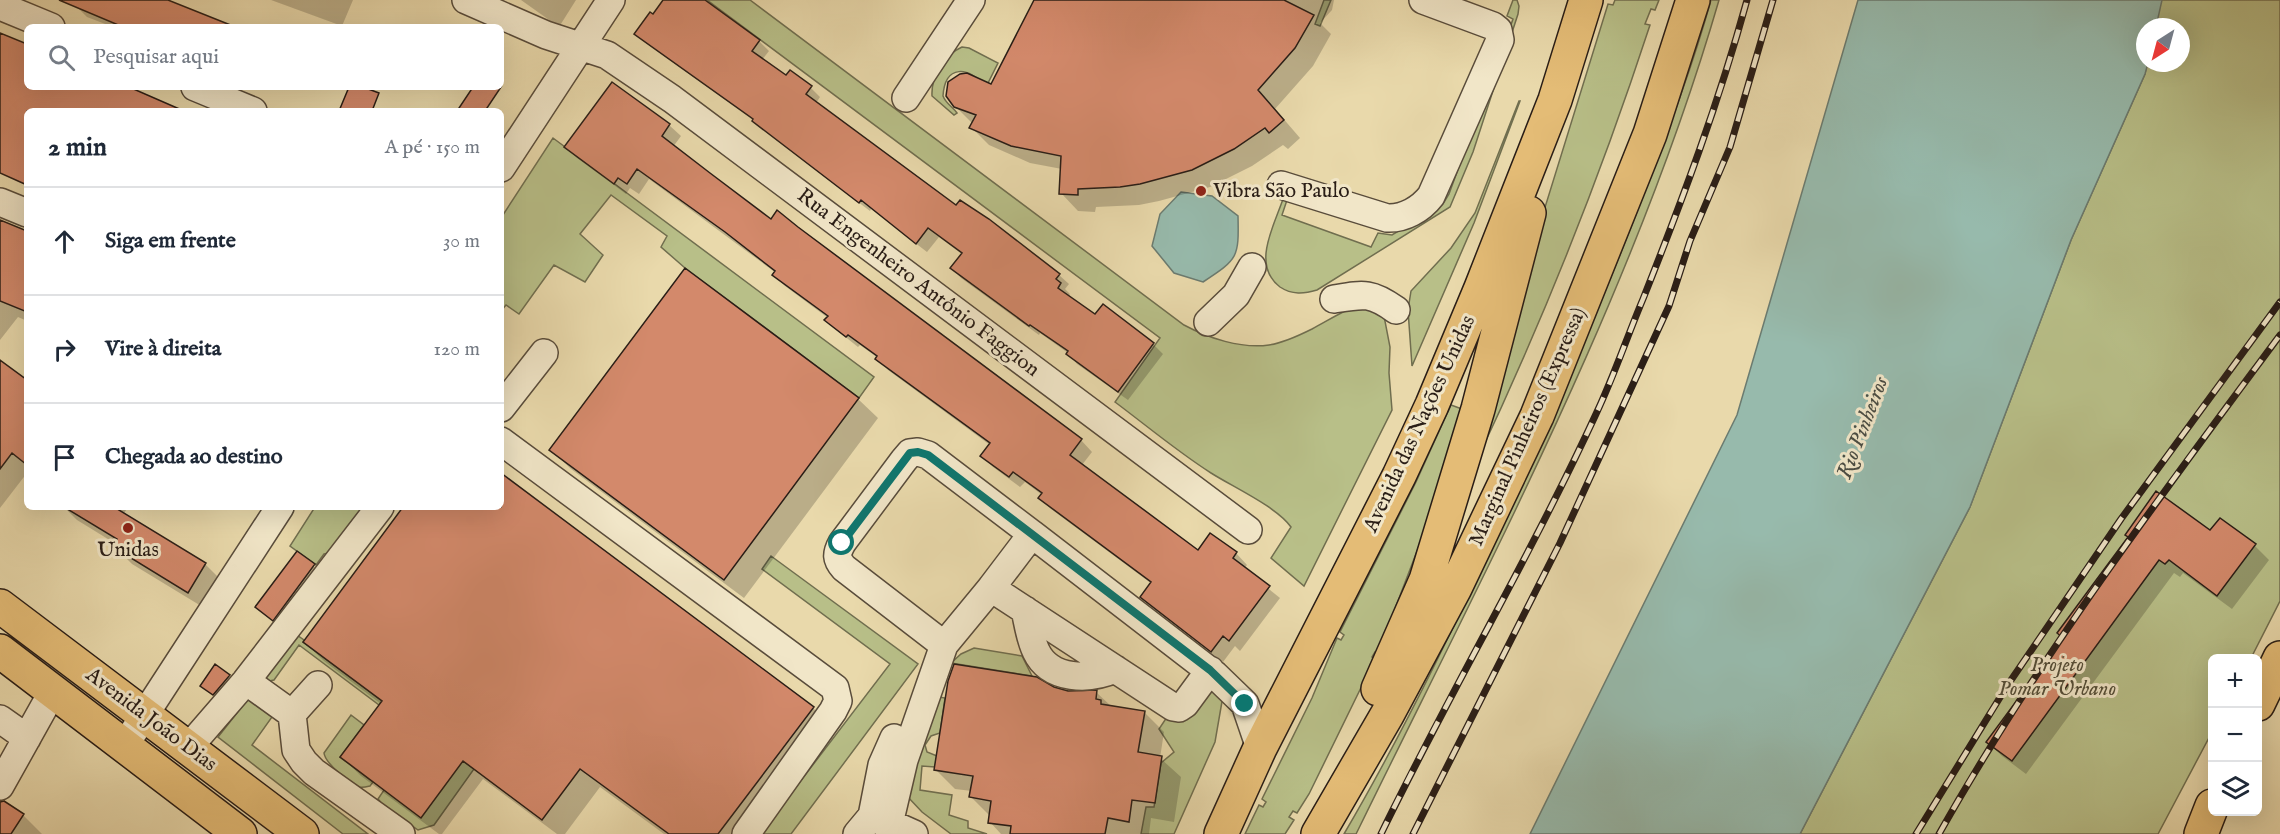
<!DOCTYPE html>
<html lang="pt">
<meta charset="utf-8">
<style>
body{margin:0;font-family:"IM FELL English",serif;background:#f6f6f7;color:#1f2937}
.controls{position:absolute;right:18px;bottom:18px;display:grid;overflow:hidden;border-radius:9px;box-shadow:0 6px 24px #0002}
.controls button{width:54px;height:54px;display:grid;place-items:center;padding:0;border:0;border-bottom:2px solid #e0e1e3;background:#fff;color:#1f2937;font:30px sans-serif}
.compass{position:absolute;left:2136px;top:18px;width:54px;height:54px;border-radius:50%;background:#fff;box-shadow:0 6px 24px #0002;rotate:216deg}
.stop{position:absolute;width:18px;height:18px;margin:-14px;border:4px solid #0f766e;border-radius:50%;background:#fff}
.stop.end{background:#0f766e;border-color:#fff;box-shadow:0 2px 6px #0008}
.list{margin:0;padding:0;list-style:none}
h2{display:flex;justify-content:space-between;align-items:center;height:78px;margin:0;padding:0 24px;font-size:26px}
h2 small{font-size:20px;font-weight:400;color:#747a83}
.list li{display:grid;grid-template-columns:39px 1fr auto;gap:18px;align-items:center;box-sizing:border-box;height:108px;padding:0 24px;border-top:2px solid #e0e1e3}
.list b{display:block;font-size:22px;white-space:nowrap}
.list em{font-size:20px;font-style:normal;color:#747a83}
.icon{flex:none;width:33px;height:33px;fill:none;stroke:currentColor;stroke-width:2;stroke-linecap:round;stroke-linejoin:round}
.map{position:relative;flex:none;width:2280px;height:834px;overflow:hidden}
.search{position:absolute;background:#fff;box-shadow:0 6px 24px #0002;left:24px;top:24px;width:480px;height:66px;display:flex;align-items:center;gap:15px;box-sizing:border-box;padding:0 21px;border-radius:9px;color:#747a83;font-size:22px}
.panel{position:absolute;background:#fff;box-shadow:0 6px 24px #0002;left:24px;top:108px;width:480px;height:402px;border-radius:9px}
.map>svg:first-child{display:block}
.green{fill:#b8bf88;stroke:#706e4f;stroke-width:1.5}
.water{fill:#97baac;stroke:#6b7b70;stroke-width:1.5}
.shadow{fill:#0003}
.building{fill:#d3896b;stroke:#291d16;stroke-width:1.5}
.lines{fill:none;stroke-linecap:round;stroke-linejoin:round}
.minor-casing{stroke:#594c3b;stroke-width:30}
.major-casing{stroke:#291d16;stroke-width:36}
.highway-casing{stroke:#291d16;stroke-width:36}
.minor{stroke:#f1e6c8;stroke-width:27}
.major{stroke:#e4bc76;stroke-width:33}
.highway{stroke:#e4bc76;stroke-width:33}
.rail-casing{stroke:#291d16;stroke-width:7}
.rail{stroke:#f1e6c8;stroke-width:4.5;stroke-dasharray:14;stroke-linecap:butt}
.route{stroke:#0f766e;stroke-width:8}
.poi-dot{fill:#8f2418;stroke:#f1e6c8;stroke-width:2}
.labels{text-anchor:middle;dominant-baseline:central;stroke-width:6;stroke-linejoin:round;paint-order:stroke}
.poi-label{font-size:21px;fill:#291d16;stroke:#f1e6c8;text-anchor:start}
.street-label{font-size:21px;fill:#291d16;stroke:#f1e6c8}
.park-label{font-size:21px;font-style:italic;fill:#544e38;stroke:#f1e6c8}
.water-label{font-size:22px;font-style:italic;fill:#4a4c43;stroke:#f1e6c8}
</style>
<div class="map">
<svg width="2280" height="834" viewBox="0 0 2280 834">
<rect width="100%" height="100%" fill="#e9d9ab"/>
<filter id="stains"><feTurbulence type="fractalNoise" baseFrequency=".00333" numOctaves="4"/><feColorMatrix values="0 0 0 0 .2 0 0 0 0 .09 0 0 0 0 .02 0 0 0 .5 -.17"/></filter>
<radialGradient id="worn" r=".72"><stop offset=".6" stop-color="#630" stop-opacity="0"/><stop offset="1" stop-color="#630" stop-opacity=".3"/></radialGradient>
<path class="green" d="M707 0H750L1184 325C1208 338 1241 349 1269 345 1283 343 1300 335 1312 329 1327 321 1341 312 1358 305L1384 316 1390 347 1389 373 1392 410 1304 586 1271 558 1291 527C1277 507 1233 487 1211 473 1178 452 1147 426 1115 402L1160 338Z
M1324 0H1331L1320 26 1315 24Z
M1513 0H1517L1519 6 1518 14 1473 152 1450 207 1317 290C1304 294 1292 295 1280 287 1251 265 1274 226 1283 199L1287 200 1282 215 1371 247 1378 233 1392 235 1443 204 1449 194 1513 19 1507 16Z
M1615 0H1659L1655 10 1651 9 1645 24 1650 25C1601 175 1543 321 1475 464L1537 248 1533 246 1608 4 1613 5Z
M1711 0H1719C1635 290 1492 556 1360 826L1356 834H1344C1409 723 1464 606 1518 490 1564 392 1606 292 1645 191 1669 128 1693 65 1711 0Z
M2161 0H2280V601L2251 658H2212V732L2158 834H1800L1970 507 2071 240 2145 74 2147 63H2181V27H2155Z
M962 47 969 48 998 63 986 87C969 66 945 64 943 96 946 104 953 107 957 113L954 115 932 96C931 76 944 55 962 47Z
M1519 101H1520L1474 223 1412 366 1408 310 1411 291 1451 248 1475 213Z
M553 138 874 377 859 398 685 268 661 247 667 236 611 195 580 234 603 255 585 282 554 265 519 314 506 305 501 311V218Z
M1451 405 1462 409 1437 499 1378 653 1375 652 1372 657 1375 659 1309 794 1297 813 1293 811 1289 817 1294 820 1285 834H1245L1259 805 1263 807 1266 802 1262 799 1312 698 1337 638 1341 640 1344 635 1340 632 1416 482Z
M315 507H365L330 553 324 554 316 565 290 546Z
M771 556 918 664 791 834H760L890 664 762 569Z
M294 633 304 640 303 642 382 701 379 705 299 645 274 680 269 681 264 676Z
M974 648 1022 656 1032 676 951 663 961 654Z
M1212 679 1224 690 1215 742 1174 834H1141L1146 807H1154L1161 763 1174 752 1159 729 1167 717Z
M934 696 945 698 940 733 931 736 925 745 927 752 937 756 935 767 922 766 920 790 952 795 949 815 968 821V828L987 834H951L922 812 907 796Z
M248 699 272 717 252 745 368 834H343L218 737Z
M351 715 364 725 340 757 373 782 370 786C366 787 363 788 359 787 350 784 325 763 324 753Z
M463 761 474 769 434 825 418 830 383 805 378 799 384 790Z"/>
<path class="water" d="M1858 0H2162L2156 27H2145V63H2148L2145 74 2071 240 1970 507 1800 834H1530L1737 415Z
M1181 192 1212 196 1238 216C1239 258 1238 259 1203 282L1174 273 1152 246 1160 214Z"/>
<path class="shadow" d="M80 0H164L208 18 217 27H113L87 17 77 7Z
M271 0H353L342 26Z
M521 0H576L559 27Z
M665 0H702L759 41 769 51 762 60 786 77 790 72 811 88 820 97 816 103 957 207 1059 275 1069 284 1065 289 1070 294 1068 297 1095 316 1103 306 1153 344 1163 354 1128 400 1077 364 1068 353 1040 333 1039 335 961 278 952 268 963 255 939 237 927 252 871 209 870 211 764 131 753 120 646 43 636 34Z
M1036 0H1334L1332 10 1320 23 1331 34 1313 66 1275 109 1300 138 1288 149 1283 145 1252 166 1210 187 1159 201 1139 205 1096 207 1095 212 1078 211 1061 193 1062 169 1030 163 989 145 971 127 973 124 955 106 992 86Z
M613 84 669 125 681 136 673 147 771 221 1081 440 1092 452 1082 465 1198 552 1211 535 1236 553 1247 565 1244 569 1280 598 1240 651 1235 646 1223 662 1153 608 1142 597 1152 584 1051 509 1040 498 1042 495 1025 482 1020 487 993 467 982 456 990 445 888 370 878 358 860 345 858 347 838 331 826 320 828 318 785 286 774 275 776 273 649 179 639 194 630 188 626 194 577 158 566 147Z
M0 222 27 232V321L18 317 0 340Z
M0 362 27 382V473L0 508Z
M858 399 878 418 744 598 571 469 551 450Z
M501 475 813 708 832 727 752 834H664L600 787 565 834H557L483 779 442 834H439L361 776 342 757 381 704 324 661 304 642 405 507H501Z
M64 507H128L123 515 205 564 223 582 206 609 132 564 114 546 116 544 77 520Z
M2220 520 2255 546 2269 560 2232 609 2183 573 2180 577 2174 573 2026 774 2002 756 1988 742 2064 638 2129 537 2210 532Z
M297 553 324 575 283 629 257 607Z
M215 666 239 686 224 704 202 686Z
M1053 688 1068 692H1096L1112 707 1144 712 1164 732 1160 758 1181 777 1174 822 1151 818 1149 834H1001L990 822V816L971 797 972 791 955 789 936 770Z
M0 776 11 787 4 803 23 815 42 834H0Z"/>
<path class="building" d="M59 0H168L233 26 123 27Z
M663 0H705L760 40 752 51 786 75 790 70 812 86 806 94 956 205 960 200 989 219 1060 274 1056 279 1061 283 1058 288 1095 314 1103 304 1154 343 1118 392 1066 354 1068 351 1030 325 1029 326 950 268 962 253 928 228 916 244 861 200 859 203 752 121 753 119 634 34 650 12 653 14Z
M1034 0H1284L1314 15 1295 48 1258 90 1284 120 1269 133 1265 128 1234 149 1192 170 1140 184 1120 187 1078 189V195L1059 194 1061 156 1011 146 969 128 976 115 954 107 946 96 948 82 960 74 967 73 991 84Z
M0 33 27 44V87H129L184 111H27V185L0 173Z
M612 82 670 124 662 136 710 173 771 219 777 210 798 227 1082 439 1070 455 1198 550 1210 533 1237 552 1233 558 1270 586 1229 641 1223 636 1211 652 1140 597 1151 582 1038 498 1042 493 1013 472 1009 477 980 456 990 443 875 359 877 356 848 335 846 337 824 320 828 316 772 275 775 271 725 232 637 169 627 184 618 178 614 184 564 147Z
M349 87H363L379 93 372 111H339Z
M473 87H501L485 111H457Z
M0 220 27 231V312L0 301Z
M685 268 859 398 724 580 549 450Z
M0 360 27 380V465L12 453 0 469Z
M501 473 814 707 718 834H669L580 769 542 820 463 761 421 818 340 757 382 701 303 642 403 507H501Z
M2156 491 2210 530 2220 518 2256 544 2217 596 2169 560 2165 564 2159 560 2012 761 1986 742 2063 638 2057 633 2128 537 2125 535Z
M64 507H114L206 563 188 593 113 547 117 539Z
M297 551 315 564 273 621 255 607Z
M215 664 230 675 213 695 200 686Z
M954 664 1037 677 1054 687 1068 691 1097 690 1096 699 1101 700V704L1145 711 1138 752 1162 756 1155 803 1132 800 1129 822 1108 818 1105 834H1010L1011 826 988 823 991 801 969 797 973 776 934 770 948 681Z
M4 801 24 814 11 834H0V802Z"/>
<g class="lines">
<defs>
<path id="minor" d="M466 0 546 35 607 55 672 99 1248 530
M0 6 51 27
M195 87 253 111
M906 98 971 0
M501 168 611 0
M1281 185 1387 218C1404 219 1421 209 1431 196L1500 40 1498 30 1493 26 1423 0
M0 202 27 213
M1334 299C1364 294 1371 292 1396 310
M1208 322 1236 295 1252 267
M501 408 544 353
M501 441 835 688 838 701 833 711 746 834
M380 507 246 681 292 714 296 750 304 762 314 772 401 834
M991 588 1173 707 1179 708 1185 704 1210 670
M1025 610C1028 623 1030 639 1036 651 1050 681 1090 680 1115 669
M944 645 844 568C836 559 836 554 842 543L904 460 910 453 918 452 928 455 1032 534
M292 714 318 685
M0 719 27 738
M125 745 280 507
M188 748 246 681
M0 786 53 691
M876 817 914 834
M857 834 872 816 882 765 894 738
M889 834V824L904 760 944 645 991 588 1032 534 1215 675 1245 704 1260 748"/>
<path id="major" d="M0 606 302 834
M0 651 240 834"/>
<path id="highway" d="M1378 689 1426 580 1478 409 1529 213
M2258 704 2280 658
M1221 834 1260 748 1399 476 1432 405 1481 288 1555 100 1586 0
M1318 834 1387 715 1455 588 1537 416 1650 134 1693 0
M2201 834 2212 806"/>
</defs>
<use href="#minor" class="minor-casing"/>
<use href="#major" class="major-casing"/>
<use href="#highway" class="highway-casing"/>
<use href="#minor" class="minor"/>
<use href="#major" class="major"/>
<use href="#highway" class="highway"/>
<defs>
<path id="rail" d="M1381 834C1450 692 1530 557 1596 414 1614 376 1627 337 1643 299 1682 201 1719 102 1747 0
M1413 834 1560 543 1669 306 1690 241 1730 147 1773 0
M1916 834 2007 686 2121 519 2280 302
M1939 834C2038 658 2160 497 2280 335"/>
</defs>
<use href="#rail" class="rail-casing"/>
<use href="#rail" class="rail"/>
</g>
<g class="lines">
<path class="route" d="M842 543 910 453 918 452 928 455 1210 670 1245 704"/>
</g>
<g class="poi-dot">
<circle cx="1201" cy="191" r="6"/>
<circle cx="128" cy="528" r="6"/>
</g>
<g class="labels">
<g class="poi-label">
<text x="1213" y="191">Vibra São Paulo</text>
<text x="128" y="550" text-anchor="middle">Unidas</text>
</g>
<g class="street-label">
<text transform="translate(918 283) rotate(37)">Rua Engenheiro Antônio Faggion</text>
<text transform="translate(1420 424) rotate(-65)">Avenida das Nações Unidas</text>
<text transform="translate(1528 427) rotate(-66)">Marginal Pinheiros (Expressa)</text>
<text transform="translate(151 720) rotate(37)">Avenida João Dias</text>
</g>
<g class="park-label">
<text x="2057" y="665">Projeto<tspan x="2057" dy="24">Pomar Urbano</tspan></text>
</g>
<g class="water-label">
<text transform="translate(1863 428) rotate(-69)">Rio Pinheiros</text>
</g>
</g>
<rect width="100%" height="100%" filter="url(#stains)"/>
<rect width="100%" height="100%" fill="url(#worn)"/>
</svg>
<div class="controls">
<button>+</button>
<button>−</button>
<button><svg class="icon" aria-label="layers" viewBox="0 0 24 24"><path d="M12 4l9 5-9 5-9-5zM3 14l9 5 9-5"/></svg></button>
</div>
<svg class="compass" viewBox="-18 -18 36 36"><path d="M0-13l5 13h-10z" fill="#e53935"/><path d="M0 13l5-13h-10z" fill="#747a83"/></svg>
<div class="stop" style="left:842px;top:543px"></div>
<div class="stop end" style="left:1245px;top:704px"></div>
<div class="search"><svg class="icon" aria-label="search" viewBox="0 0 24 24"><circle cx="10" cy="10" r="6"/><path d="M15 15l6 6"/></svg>Pesquisar aqui</div>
<section class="panel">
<h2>2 min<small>A pé · 150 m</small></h2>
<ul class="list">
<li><svg class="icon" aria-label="ahead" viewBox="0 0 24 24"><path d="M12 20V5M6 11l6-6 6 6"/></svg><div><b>Siga em frente</b></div><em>30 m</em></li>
<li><svg class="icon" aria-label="right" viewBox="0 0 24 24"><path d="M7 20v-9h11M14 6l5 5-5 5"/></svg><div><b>Vire à direita</b></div><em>120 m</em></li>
<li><svg class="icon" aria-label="arrive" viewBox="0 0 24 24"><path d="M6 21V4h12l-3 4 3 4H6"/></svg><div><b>Chegada ao destino</b></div></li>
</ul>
</section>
</div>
